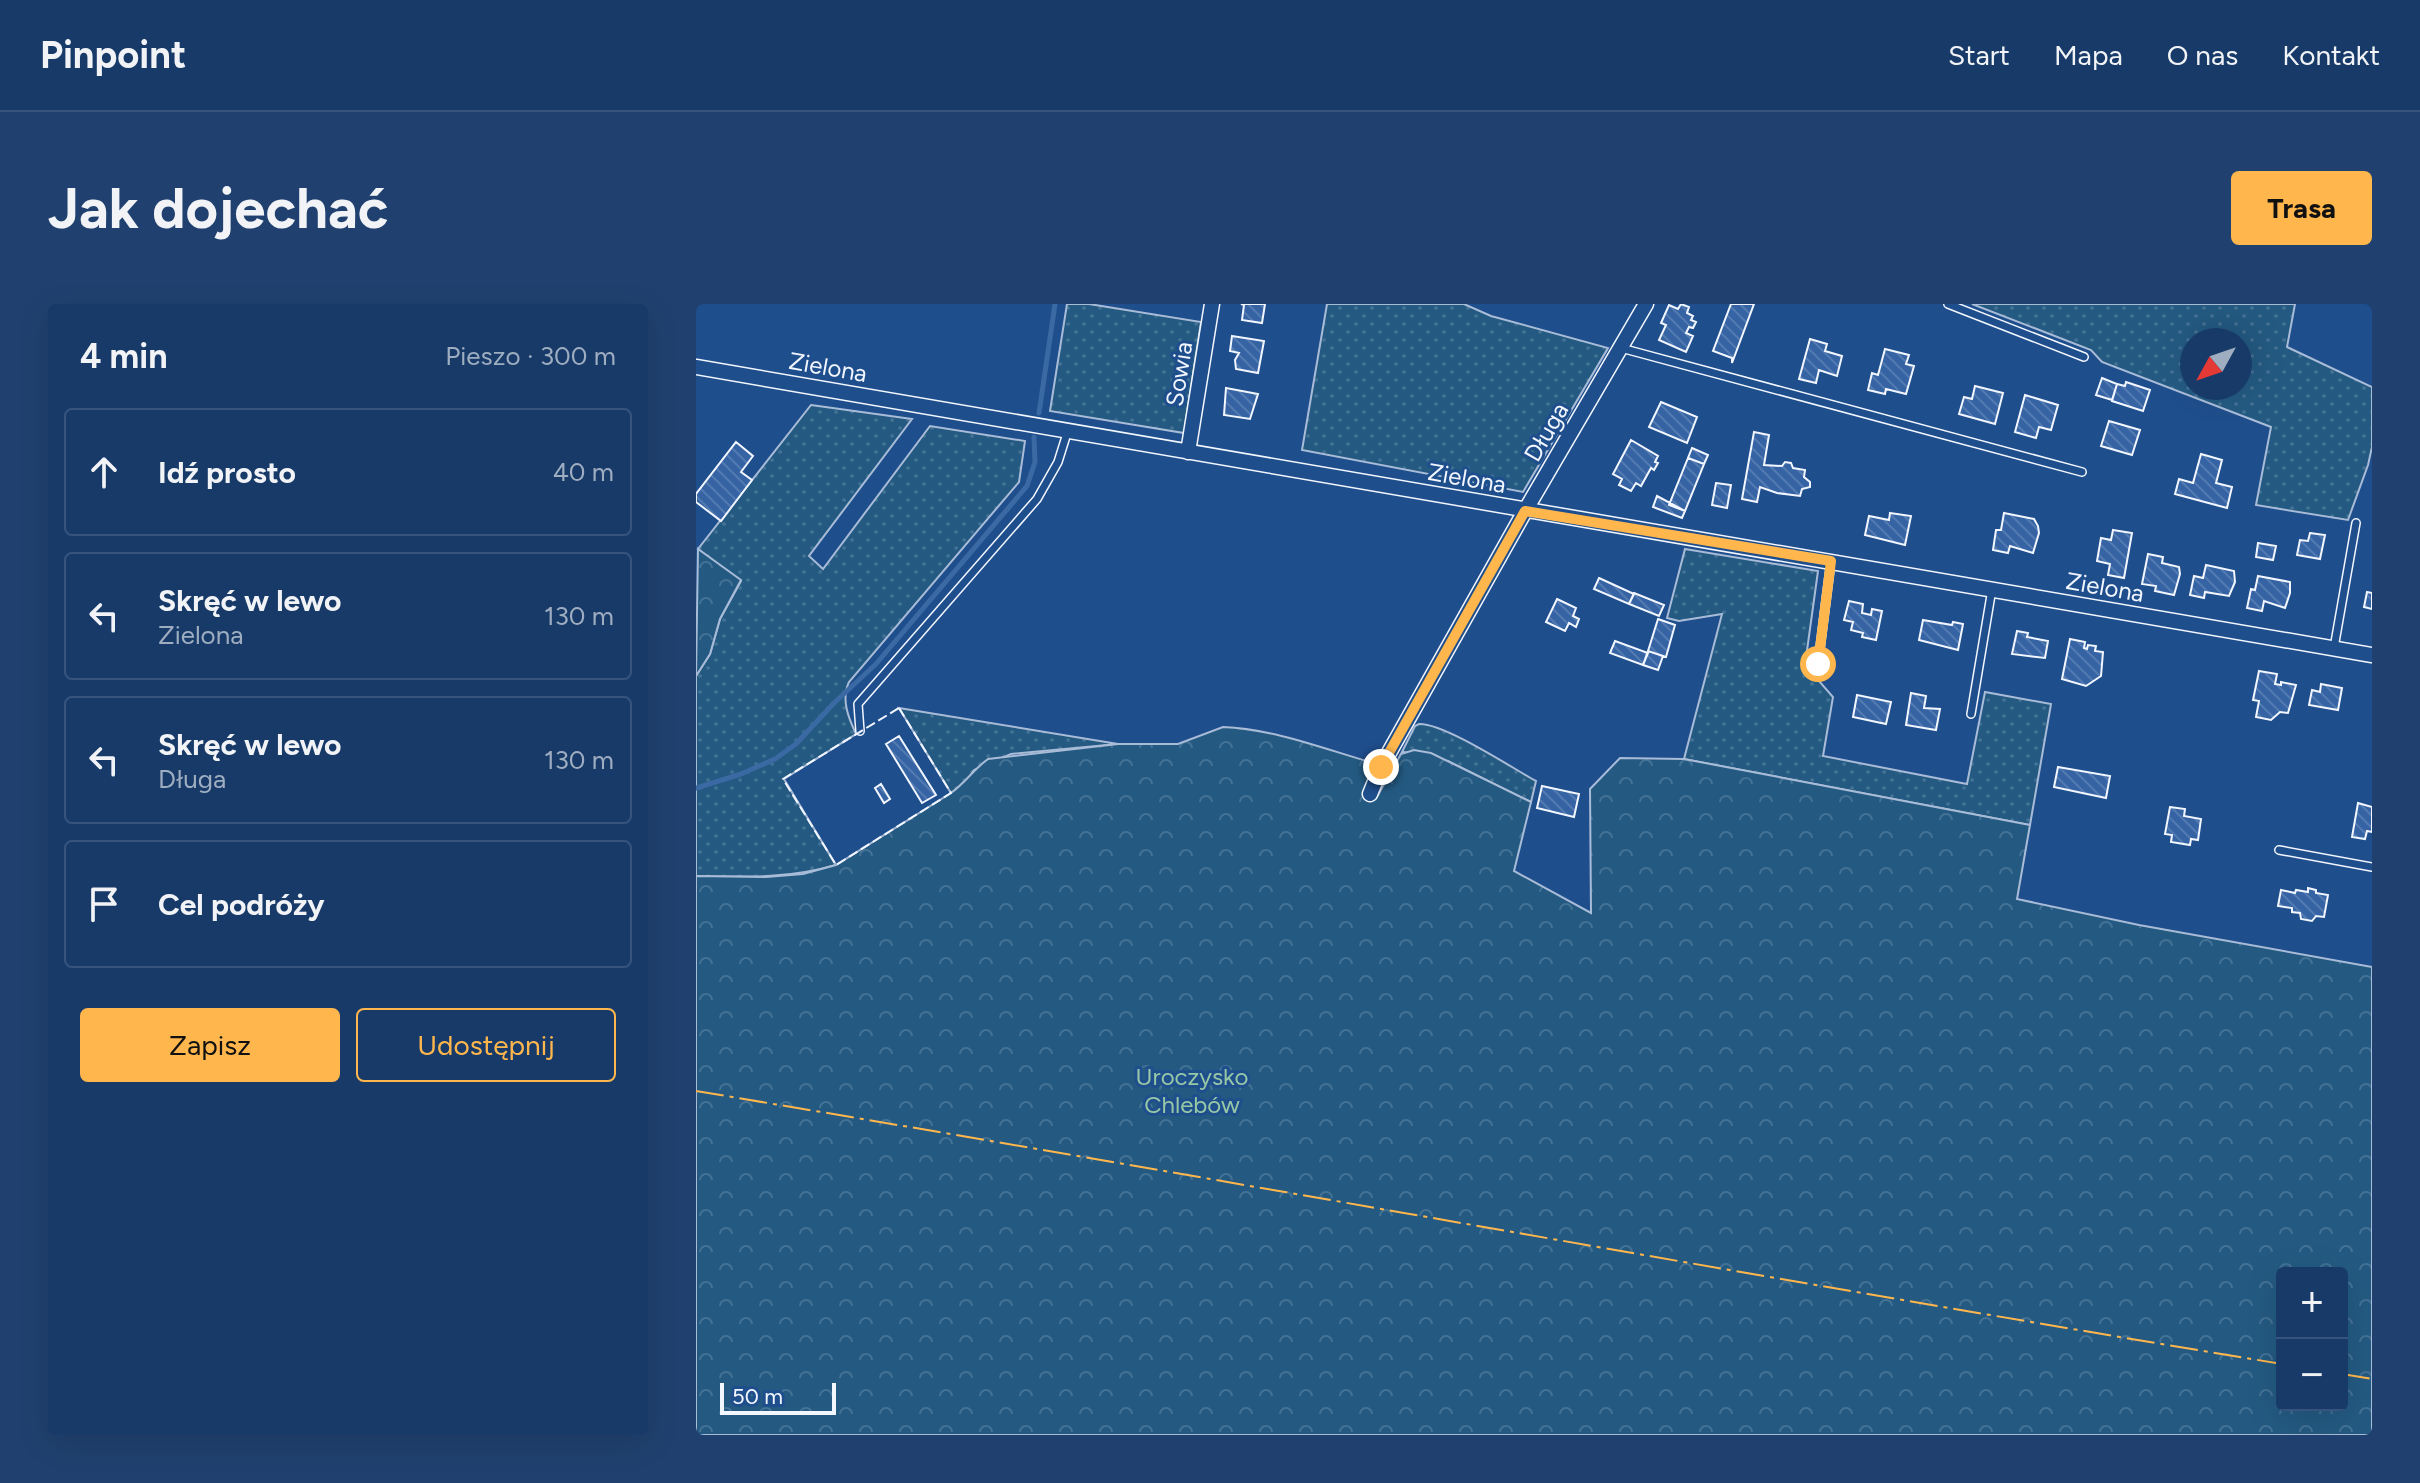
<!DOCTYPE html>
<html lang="pl">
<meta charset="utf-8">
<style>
body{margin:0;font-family:Figtree,sans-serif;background:#20416f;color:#f1f3f6}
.controls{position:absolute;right:24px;bottom:24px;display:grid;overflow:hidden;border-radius:8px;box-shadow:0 8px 32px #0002}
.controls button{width:72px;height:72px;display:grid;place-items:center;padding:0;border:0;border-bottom:2px solid #36547d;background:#173a69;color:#f1f3f6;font:40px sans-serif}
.compass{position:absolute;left:1484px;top:24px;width:72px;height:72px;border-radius:50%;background:#173a69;box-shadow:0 8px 32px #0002;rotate:230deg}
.scale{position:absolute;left:24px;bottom:20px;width:116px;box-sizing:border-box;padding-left:8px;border:4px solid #f2f6ff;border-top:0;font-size:22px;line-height:28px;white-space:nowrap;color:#f2f6ff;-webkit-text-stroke:6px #1f4e8c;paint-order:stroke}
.stop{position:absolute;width:24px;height:24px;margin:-18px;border:6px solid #ffb74d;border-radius:50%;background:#fff}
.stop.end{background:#ffb74d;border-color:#fff;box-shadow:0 2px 8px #0008}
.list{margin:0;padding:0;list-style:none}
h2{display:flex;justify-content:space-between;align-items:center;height:104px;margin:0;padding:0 32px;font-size:34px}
h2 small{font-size:26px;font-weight:400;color:#9eadc0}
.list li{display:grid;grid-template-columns:52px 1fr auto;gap:24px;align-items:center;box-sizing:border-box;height:128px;margin:0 16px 16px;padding:0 16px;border:2px solid #36547d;border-radius:8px}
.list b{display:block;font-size:30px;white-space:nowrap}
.list p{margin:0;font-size:26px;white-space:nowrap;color:#9eadc0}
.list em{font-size:26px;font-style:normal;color:#9eadc0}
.actions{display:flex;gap:16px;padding:24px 32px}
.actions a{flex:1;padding:18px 0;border:2px solid #ffb74d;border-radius:8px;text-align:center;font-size:28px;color:#ffb74d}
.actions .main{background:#ffb74d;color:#111}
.icon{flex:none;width:44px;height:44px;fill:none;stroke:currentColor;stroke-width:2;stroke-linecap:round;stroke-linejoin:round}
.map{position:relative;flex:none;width:1676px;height:1131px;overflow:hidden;border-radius:8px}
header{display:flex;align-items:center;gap:48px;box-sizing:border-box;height:112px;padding:0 40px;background:#173a69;border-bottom:2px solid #36547d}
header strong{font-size:38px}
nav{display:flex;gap:44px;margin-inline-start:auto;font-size:28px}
.intro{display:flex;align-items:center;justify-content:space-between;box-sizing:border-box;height:192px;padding:0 48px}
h1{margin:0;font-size:56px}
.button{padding:20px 36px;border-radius:8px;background:#ffb74d;color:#111;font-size:28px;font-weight:700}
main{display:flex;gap:48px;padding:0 48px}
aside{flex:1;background:#173a69;border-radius:8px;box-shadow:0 8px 32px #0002}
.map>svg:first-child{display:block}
.grass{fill:url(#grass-dots);stroke:#a8bbd7;stroke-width:2;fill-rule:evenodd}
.forest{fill:url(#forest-crowns);stroke:#a8bbd7;stroke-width:2;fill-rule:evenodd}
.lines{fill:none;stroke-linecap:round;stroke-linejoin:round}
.stream{stroke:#3b69a3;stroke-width:5}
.building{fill:url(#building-back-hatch);stroke:#f2f6ff;stroke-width:2}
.lane-casing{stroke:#f2f6ff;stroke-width:10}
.street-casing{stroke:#f2f6ff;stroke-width:17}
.lane{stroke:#1f4e8c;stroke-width:7}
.street{stroke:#1f4e8c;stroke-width:14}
.fence{stroke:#f2f6ff;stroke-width:2;stroke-dasharray:10 4;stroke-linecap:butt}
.power{stroke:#ffb74d;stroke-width:2;stroke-dasharray:28 6 4 6;stroke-linecap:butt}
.route{stroke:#ffb74d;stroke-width:10}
.labels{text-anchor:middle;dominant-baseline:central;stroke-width:6;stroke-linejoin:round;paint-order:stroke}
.street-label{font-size:24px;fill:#f2f6ff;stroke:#1f4e8c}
.park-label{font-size:24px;fill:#97c8a6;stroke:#1f4e8c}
</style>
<header>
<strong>Pinpoint</strong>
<nav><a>Start</a><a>Mapa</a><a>O nas</a><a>Kontakt</a></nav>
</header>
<div class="intro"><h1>Jak dojechać</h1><a class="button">Trasa</a></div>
<main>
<aside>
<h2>4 min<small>Pieszo · 300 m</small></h2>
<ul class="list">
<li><svg class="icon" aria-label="ahead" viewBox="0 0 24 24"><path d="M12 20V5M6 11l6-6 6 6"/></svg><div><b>Idź prosto</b></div><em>40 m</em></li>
<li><svg class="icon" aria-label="left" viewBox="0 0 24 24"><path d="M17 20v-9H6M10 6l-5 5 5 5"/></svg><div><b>Skręć w lewo</b><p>Zielona</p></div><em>130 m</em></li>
<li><svg class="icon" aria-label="left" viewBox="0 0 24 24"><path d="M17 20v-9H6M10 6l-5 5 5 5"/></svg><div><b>Skręć w lewo</b><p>Długa</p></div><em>130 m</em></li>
<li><svg class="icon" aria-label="arrive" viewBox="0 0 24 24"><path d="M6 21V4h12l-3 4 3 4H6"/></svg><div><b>Cel podróży</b></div></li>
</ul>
<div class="actions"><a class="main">Zapisz</a><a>Udostępnij</a></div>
</aside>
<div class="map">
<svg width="1676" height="1131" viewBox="0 0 1676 1131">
<defs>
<pattern id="grass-dots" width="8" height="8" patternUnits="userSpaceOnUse" patternTransform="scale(2)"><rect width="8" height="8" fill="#245a82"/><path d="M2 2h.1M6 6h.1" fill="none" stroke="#447295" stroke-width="1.8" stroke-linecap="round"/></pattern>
<pattern id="forest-crowns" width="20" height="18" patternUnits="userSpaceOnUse" patternTransform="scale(2)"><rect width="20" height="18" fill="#245a82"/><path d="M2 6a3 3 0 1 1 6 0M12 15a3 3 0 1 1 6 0" fill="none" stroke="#447295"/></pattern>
<pattern id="building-back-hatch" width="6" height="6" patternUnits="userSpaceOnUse" patternTransform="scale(2)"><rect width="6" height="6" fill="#3563a3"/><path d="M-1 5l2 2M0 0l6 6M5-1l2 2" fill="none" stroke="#537ab1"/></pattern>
</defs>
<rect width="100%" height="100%" fill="#1f4e8c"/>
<path class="grass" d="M371 0H393L505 18 488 129 354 107Z
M631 0H768L795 12 912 44 827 188 606 146Z
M1276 0H1599L1591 43 1676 83V143L1672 161 1652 216 1560 201 1575 123 1406 58 1395 46ZM1496 36H1544V84H1496Z
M115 101 216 115 113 252 127 265 234 122 329 137 323 178 153 378C145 395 152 413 160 430L88 475 140 561C92 575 50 573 0 572V372L14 350 24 315 45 277 2 245Z
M989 245 1122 267 1109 361 1137 393 1127 452 1271 480 1289 388 1355 400 1334 521 988 455 1026 310 983 317 971 314Z
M203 404 422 440 315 450 278 466 270 478 255 489Z
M723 420C748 419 816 464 840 477L835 498 752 457 708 448 705 450 719 422Z"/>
<path class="forest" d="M2 245 45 276 24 315 14 350 0 372Z
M527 423C577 425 626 444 674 458L681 493 705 450 718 446 735 449 835 498 818 567 895 609 894 485 924 454 988 455 1334 521 1321 595 1443 621 1676 663V1131H0V572L70 573 107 570 140 561 255 489C269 479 278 465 292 455L422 440H482ZM1586 969H1646V1101H1586Z"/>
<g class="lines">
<path class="stream" d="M343 109 359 0
M0 484 45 470 79 455 100 440 138 399 180 360 331 182 339 158 338 133"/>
</g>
<path class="building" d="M545 0H569L566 19 546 16 548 1Z
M985 0 993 3 991 9 997 12 995 16 1000 18 997 24 993 23 990 29 997 32 990 48 963 36 970 21 965 19 973 1 982 5Z
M1035 0H1058L1036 59V54L1017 47Z
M536 32 568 37 562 69 540 65 539 56 543 49 534 47Z
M1114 35 1131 40 1129 47 1146 52 1141 72 1123 66 1120 79 1103 75Z
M1189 45 1213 51 1210 60 1218 62 1210 90 1190 85 1189 90 1172 86 1176 69 1182 71Z
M1406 74 1421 80 1416 96 1400 91Z
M1430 78 1454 86 1447 107 1416 97 1421 80 1429 82Z
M1279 82 1307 89 1299 120 1263 110 1268 93 1276 95Z
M530 84 562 90 554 115 528 111Z
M1329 91 1362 101 1355 126 1343 123 1340 134 1319 128Z
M965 98 1001 113 991 139 953 123Z
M1413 117 1444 126 1436 151 1405 142Z
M1058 128 1073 131 1068 161 1086 162 1089 158 1095 159 1097 164 1109 166 1108 173 1114 178V183L1106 185 1104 192 1081 189 1064 183 1061 198 1046 195Z
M935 136 962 152 959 158 962 159 958 166 955 164 945 182 940 179 935 187 923 181 926 175 917 170Z
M40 138 57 152 45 168 56 176 25 217 0 198V190Z
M996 144 1012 151 1008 160 992 154Z
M1505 150 1526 156 1520 179 1536 183 1531 204 1479 190 1483 175 1497 179Z
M992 154 1008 160 989 207 973 201Z
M1020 179 1035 181 1031 204 1016 201Z
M961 192 989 207 986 214 957 203Z
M1194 209 1215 212 1209 241 1169 231 1173 212 1193 216Z
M1308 209 1338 215 1342 222 1343 229 1337 249 1314 242 1312 249 1297 246 1300 226H1305Z
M1417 226 1436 229 1428 274 1412 271 1414 260 1401 257 1405 234 1415 236Z
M1614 229 1629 231 1624 255 1601 251 1604 236 1612 237Z
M1562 239 1580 242 1577 256 1560 253Z
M1452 250 1467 253 1466 259 1483 263 1484 270 1478 291 1459 287 1460 282 1446 280Z
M1510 261 1538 267 1539 278 1533 292 1509 288 1508 294 1494 291 1498 272 1507 274Z
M1562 272 1594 278V289L1589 304 1568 297 1566 307 1551 304 1555 285 1559 286Z
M903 274 938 290 933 300 898 285Z
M1671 288 1676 289V305L1668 303Z
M938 289 968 301 963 312 933 300Z
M861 295 880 304 877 312 883 315 880 323 873 319 869 327 850 318Z
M1153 297 1167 300 1166 309 1175 311 1176 305 1186 307 1180 336 1166 333 1167 329 1155 326 1157 318 1148 316Z
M962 315 979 321 970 353 952 347Z
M1227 316 1256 321 1257 318 1267 320 1262 346 1223 336Z
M1321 327 1332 329 1331 333 1352 337 1349 354 1316 350Z
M1374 335 1389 338 1388 344 1391 345 1392 341 1400 342 1399 347 1407 348 1405 372 1390 382 1366 375Z
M919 337 952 349 947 361 914 349Z
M952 347 967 352 962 366 947 361Z
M1563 367 1581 370 1579 380 1585 381V378L1600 381 1592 409 1584 408 1575 416 1560 413 1563 397 1557 396Z
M1625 380 1646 384 1642 406 1613 401 1616 386 1624 388Z
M1215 389 1230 392 1228 404 1244 405 1240 426 1210 421Z
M1161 391 1195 398 1190 420 1157 413Z
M203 432 240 491 226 499 190 440Z
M1362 463 1414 472 1410 494 1358 483Z
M185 480 194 495 188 499 179 484Z
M846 482 883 490 878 513 841 504Z
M1662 499 1676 503V528L1671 527 1669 535 1656 533Z
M1474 503 1489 505 1488 512 1505 515 1502 536 1495 535 1494 541 1475 538 1476 531 1469 530Z
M1612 584 1620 586V589L1632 591 1628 613 1620 612 1616 617 1605 615 1604 609 1596 608V604L1582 602 1585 586 1599 589 1600 586 1612 588Z"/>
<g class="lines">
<defs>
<path id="lane" d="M1252 0 1388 53
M925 44 1386 168
M1638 344 1660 219
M1122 360 1135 257
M1275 410 1296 285
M164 427 162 400 341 195 362 158 372 126
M1583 546 1676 563"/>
<path id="street" d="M0 63 1676 351
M492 148 516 0
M674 490 685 463 829 207 950 0"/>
</defs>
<use href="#lane" class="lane-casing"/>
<use href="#street" class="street-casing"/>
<use href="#lane" class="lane"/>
<use href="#street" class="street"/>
<path class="fence" d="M203 404 255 489 140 561 87 475Z"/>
<path class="power" d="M0 787C529 875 1057 973 1586 1060
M1646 1070 1676 1075"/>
</g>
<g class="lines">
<path class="route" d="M685 463 829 207 1135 257 1122 360"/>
</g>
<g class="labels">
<g class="street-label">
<text transform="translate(132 63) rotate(10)">Zielona</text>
<text transform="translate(483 70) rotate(-81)">Sowia</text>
<text transform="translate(850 128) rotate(-60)">Długa</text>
<text transform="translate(771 174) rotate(10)">Zielona</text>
<text transform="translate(1409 283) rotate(10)">Zielona</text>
</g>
<g class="park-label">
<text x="496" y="772">Uroczysko<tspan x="496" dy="28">Chlebów</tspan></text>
</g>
</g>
</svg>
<div class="controls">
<button>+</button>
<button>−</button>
</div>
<svg class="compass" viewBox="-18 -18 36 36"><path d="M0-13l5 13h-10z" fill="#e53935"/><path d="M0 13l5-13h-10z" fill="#9eadc0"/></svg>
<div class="scale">50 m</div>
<div class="stop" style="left:1122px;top:360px"></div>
<div class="stop end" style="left:685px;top:463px"></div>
</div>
</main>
